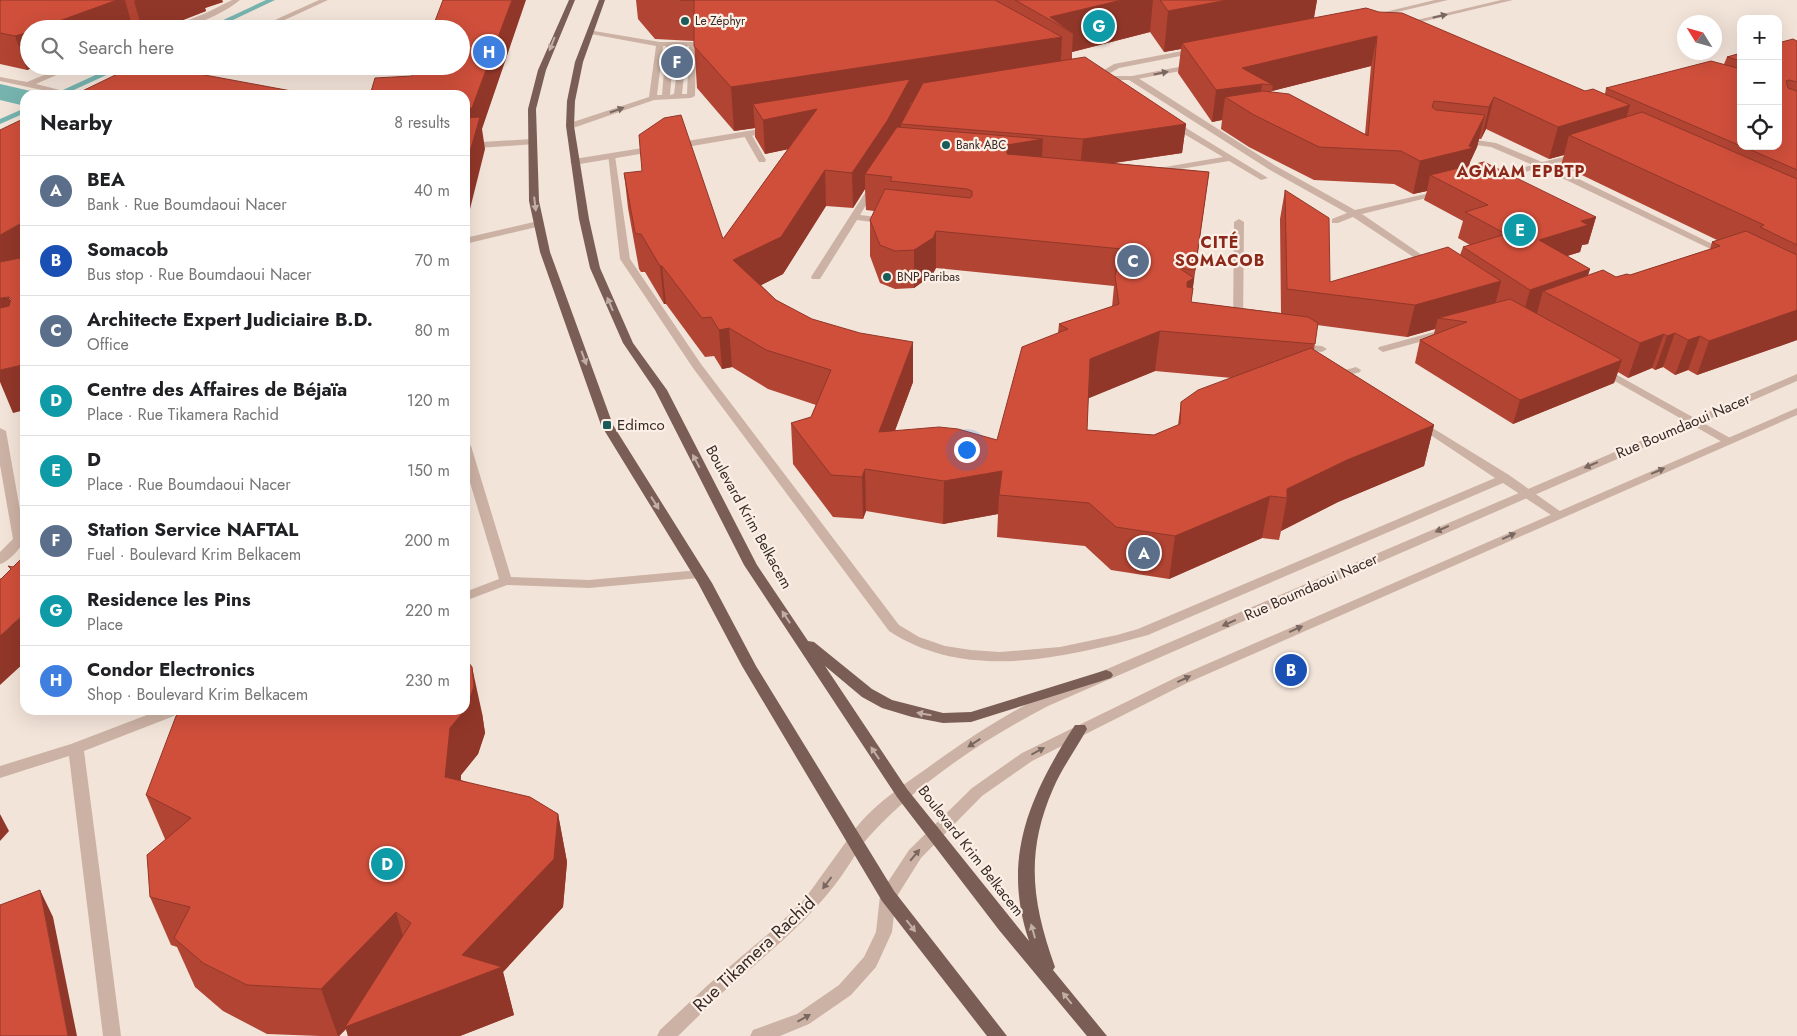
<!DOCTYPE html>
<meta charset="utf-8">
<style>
body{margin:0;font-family:Jost,sans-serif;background:#f2f2f2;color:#202124}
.controls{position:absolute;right:15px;top:15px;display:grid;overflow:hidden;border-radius:10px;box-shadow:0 5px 20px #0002}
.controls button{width:45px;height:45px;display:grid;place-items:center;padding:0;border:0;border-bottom:1px solid #e0e0e0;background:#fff;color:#202124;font:25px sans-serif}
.compass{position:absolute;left:1677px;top:15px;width:45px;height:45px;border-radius:50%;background:#fff;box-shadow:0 5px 20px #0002;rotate:307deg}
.you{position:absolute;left:966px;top:449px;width:18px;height:18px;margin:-12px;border:4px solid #fff;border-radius:50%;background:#1a73e8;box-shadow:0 0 0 8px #1a73e833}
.badge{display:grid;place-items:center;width:32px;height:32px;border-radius:50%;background:#2563eb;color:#fff;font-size:16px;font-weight:700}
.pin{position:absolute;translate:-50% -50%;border:2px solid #fff;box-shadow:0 1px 5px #0006}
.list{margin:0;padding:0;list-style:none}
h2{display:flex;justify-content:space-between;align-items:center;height:65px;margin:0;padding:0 20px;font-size:21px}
h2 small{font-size:16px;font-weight:400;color:#757577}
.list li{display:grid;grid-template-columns:32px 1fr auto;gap:15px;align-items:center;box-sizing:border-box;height:70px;padding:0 20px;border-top:1px solid #e0e0e0}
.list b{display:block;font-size:19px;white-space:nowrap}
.list p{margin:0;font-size:16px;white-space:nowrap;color:#757577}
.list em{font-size:16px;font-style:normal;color:#757577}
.icon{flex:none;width:28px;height:28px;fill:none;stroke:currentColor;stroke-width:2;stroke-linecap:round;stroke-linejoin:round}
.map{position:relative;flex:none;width:1797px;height:1036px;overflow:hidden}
.search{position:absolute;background:#fff;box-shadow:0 5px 20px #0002;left:20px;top:20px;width:450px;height:55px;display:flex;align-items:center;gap:12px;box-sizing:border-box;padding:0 18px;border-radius:28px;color:#757577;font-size:19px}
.panel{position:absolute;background:#fff;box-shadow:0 5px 20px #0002;left:20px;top:90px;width:450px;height:625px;border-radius:15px}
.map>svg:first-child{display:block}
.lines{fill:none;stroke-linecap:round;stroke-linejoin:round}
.stream{fill:#76b3af;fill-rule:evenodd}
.canal{fill:#76b3af;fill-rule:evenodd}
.service{fill:#ccb2a4;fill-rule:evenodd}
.minor{fill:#ccb2a4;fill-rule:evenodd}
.tertiary{fill:#ccb2a4;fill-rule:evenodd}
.primary{fill:#7a5e56;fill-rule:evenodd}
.wall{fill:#b24433;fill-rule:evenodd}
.shaded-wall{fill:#913729}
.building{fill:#cf4f3b;stroke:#913729}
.oneway{fill:#7a675f}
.oneway2{fill:#c1aea5}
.poi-dot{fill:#195c59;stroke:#fbefe6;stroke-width:2}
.labels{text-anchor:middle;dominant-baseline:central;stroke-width:4.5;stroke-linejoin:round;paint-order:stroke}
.far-poi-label{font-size:12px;fill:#372a26;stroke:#fbefe6;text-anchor:start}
.poi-label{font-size:15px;fill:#372a26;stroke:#fbefe6;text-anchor:start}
.street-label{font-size:15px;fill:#372a26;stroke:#fbefe6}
.far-district-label{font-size:16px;font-weight:bold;letter-spacing:1px;fill:#8c2819;stroke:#fbefe6}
.near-street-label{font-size:18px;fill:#372a26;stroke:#fbefe6}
</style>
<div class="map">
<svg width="1797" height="1036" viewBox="0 0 1797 1036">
<rect width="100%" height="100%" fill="#f3e4d9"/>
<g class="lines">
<path class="stream" d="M266 0H275L214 29H204Z
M115 66H126L63 95H52Z
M25 108V113L0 124V119Z"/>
<path class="canal" d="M0 84 35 92 37 95H25V106L0 100Z"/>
<path class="service" d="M588 30 660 42H696L695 96 691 98 654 100 573 128H567V124L649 97 656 46 591 34H588ZM663 46H666L662 95H657ZM674 46H680L674 94 670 95ZM687 46H689L687 94H682Z
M1129 76H1135L1276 166 1355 210 1443 190V194L1362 214 1438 266 1436 268H1430L1353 217 1338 223H1332V219L1347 213 1270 170 1129 80Z
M1167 120H1173L1268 178 1261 180 1229 161 1156 173 1155 171 1159 168 1223 157 1167 124Z
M744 132H750L766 160 765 162H759L743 134Z
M1463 138 1496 143 1542 162 1581 153V157L1550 165 1731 253 1729 255H1723L1541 168 1491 180V176L1533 165 1491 147 1460 143V139Z
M608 154 615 156 630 259 701 364 899 625 919 637 945 646 971 650 1000 652 1060 647 1117 635 1138 629 1495 478 1414 424 1412 422 1418 419 1509 475 1564 514 1558 518 1554 517 1503 483 1148 635C1065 658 966 682 889 631L693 368 620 259Z
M875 181 879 184 860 215 886 218 891 221 886 224 857 220 820 279H812L811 277 872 182Z
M1239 219 1244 222 1243 324 1238 327 1233 324 1234 222Z
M1448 328 1452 329V333L1383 352 1378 349 1379 347Z
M1299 344 1322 346 1327 349 1322 352 1295 349 1294 347Z
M1601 366 1732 439 1734 441 1728 445 1724 443 1597 371 1596 369Z
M1356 367 1361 370 1360 372 1342 377 1337 374 1338 372Z
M0 428 6 431 25 538C23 546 9 562 0 564V552L13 539 0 465Z
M465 442 471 446 511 577 589 580 699 570 706 574 699 578 589 588 507 585 465 601V592L499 579 465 466Z
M160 710H181L179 714 84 751 121 1036H103L69 756 0 778V766L71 744Z"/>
<path class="minor" d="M232 0H240C222 15 189 29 166 29L206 13Z
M319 0H328L265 29H255Z
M1435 0H1448L1372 18 1368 16Z
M1501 0H1513L1404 26 1400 24Z
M1198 48 1202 50 1201 52 1119 68 1105 76H1132L1194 64H1197V68L1132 80H1095L1091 78 1114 64Z
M66 66H77L36 84 80 95H65L0 81V77L27 82Z
M174 66H184L162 79 155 77Z
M771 127 775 130 774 132 675 149 671 146 675 143Z
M532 139 535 140V144L465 149V143Z
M655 146 659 149 658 151 574 165 570 162 574 159Z
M538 221 543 224 541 226 465 244V238Z
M854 837 860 839 862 843C827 908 776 946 722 993 707 1007 693 1022 678 1036H657L660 1030 709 984 773 930 804 900 848 839Z
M888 889 894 891 896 896 892 932 876 967 851 995 809 1024 780 1036H750L753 1030 797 1014 839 985 864 957 876 932 880 896 882 891Z"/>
<path class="tertiary" d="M1797 374V381L1048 706C982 740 907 790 860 847L854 849 848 847 846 843C864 810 901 787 930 766 965 741 999 718 1037 699Z
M1797 408V415L1187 683 1032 761 982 796 921 858 894 901 888 903 882 901 880 896 882 891 909 850 972 788 1022 753 1177 677Z"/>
<path class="primary" d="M569 0H575L546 70 536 109 539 201 550 252 613 425 712 583 756 666 894 891 1007 1036H987L882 901 742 666 698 583 601 425 540 252 529 201 528 109 538 70Z
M599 0H605L583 62 575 101 574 126 589 219 600 268 633 343 667 390 757 565 808 641 814 642 872 689 892 700 943 713 971 712 1106 670 1111 672 1113 675 1111 678 971 722 943 723 912 717 882 708 862 697 825 666 907 789 1029 941C1001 858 1030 795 1075 725H1085L1087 729C1076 749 1062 768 1053 789 1025 853 1032 903 1055 967L1053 970 1107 1036H1087L999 930 897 797 744 565 655 390 623 343 590 268 579 219 566 126 567 101 575 62Z"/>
</g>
<path class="wall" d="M0 0H222L223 2 205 8 206 11 183 20 156 29H29V66H37L27 70 0 64Z
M636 0H1317L1314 18 1585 91 1605 94 1606 88 1724 64 1727 57 1741 53V146H1778V43L1797 41V340L1697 375 1688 370 1675 375 1663 367 1655 370 1652 368 1628 378 1618 372 1614 383 1513 424 1415 363 1420 340 1434 334 1435 329 1407 337 1317 325 1314 350 1434 425 1424 466 1338 502 1281 531 1279 540 1262 538 1169 579 1111 570 1085 546 997 537 998 514 943 524 866 511 863 519 833 517 793 464 791 423 811 417 816 405 768 389 732 367 722 369 714 356 705 357 666 304H664L645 272H641L639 269 628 208 624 173 723 239 788 149 765 154 755 137V128L734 131 697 88 694 41 655 39 638 19ZM1150 32 1164 52 1181 49 1178 73 1212 122 1222 120 1221 129 1249 147 1314 180 1394 184 1413 194 1427 191 1424 200 1463 221 1458 238 1470 245 1463 247 1460 255 1330 282 1285 190 1280 219 1281 313 1191 302 1209 172 1113 163 1182 153 1186 124 1072 59V52ZM1371 66 1365 134 1271 92 1272 91ZM1486 129 1549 159 1564 155 1561 165 1717 240 1712 242 1710 249 1630 275 1616 277 1588 275 1590 269 1567 256 1580 252 1582 245 1588 244 1596 217 1469 165 1470 162 1477 147 1479 139H1481ZM865 189 866 210 874 211 870 220V256L880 283 895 289 914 288 932 275 936 268 1114 286 1112 307 1059 324 1058 333 997 440 895 430 913 382 776 300 761 285 783 274 826 206 853 208ZM1155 371 1232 378 1181 402 1178 425 1154 435 1087 430 1088 398Z
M482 713 485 733 478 754 461 775V780L558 814 567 862 563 907 503 972 514 1015 460 1036H348L346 1029 339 1036H320L267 1034 223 1011 195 987 177 947 171 945 150 897 165 839 146 795Z"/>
<path class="shaded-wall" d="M117 0H125L133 29H37Z
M136 0H222L223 2 205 8 206 11 183 20 156 29H142L134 1Z
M512 0H526L482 129 485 149 468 217H465V109Z
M1122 0H1153L1150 32 1072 52 1073 33 1050 17Z
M1228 0H1317L1313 22 1182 43 1181 49 1164 52 1168 11Z
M29 32V66H37L27 70 15 36Z
M1377 36 1371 66 1272 91 1273 85 1262 84 1258 115 1225 97 1222 120 1212 122 1216 90 1242 68Z
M1062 37 1060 79 910 103V112L901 124V129L865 174V189L853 208 852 173 818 143 765 154 763 120 753 104 755 128 734 131 731 87Z
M1494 97 1486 129 1481 139 1489 107Z
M1630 105 1621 137 1569 135 1564 155 1549 159 1558 127Z
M1485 115 1477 147 1470 162 1465 181 1430 175 1427 191 1413 194 1420 161 1469 146Z
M1186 124 1182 153 1080 168 1083 139Z
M1043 139 1041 174 1005 179 1007 145Z
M825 170 826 206 783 274 736 298 733 260Z
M1596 217 1588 244 1582 245 1580 252 1531 267 1539 240 1581 221Z
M25 221V264L0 279V235Z
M936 231V268L932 275 914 288V250Z
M660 266H662L666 304H664Z
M1590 269 1581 296 1543 291 1537 313 1522 318 1530 290Z
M1194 278 1189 316 1186 341 1189 316 1187 282Z
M1501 281 1493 313 1438 318 1435 329 1407 337 1415 305Z
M9 297 25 337 0 339V298Z
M1797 310V340L1697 375 1709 341Z
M729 328 732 367 722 369 719 330Z
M1160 331 1155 371 1087 399 1090 359Z
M1675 333 1663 367 1655 370 1667 336Z
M1664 334 1652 368 1628 378 1640 343Z
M1700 336 1688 370 1675 375 1688 340Z
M913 342V382L880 471 879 432Z
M1622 360 1614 383 1513 424 1520 400Z
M22 365 25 374V410L13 413 0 382V370Z
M1434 425 1424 466 1338 502 1281 531 1287 498V489L1347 460Z
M865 469 866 511 863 519 862 477Z
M1002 471 999 495 998 514 943 524 944 481Z
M1270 496 1262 538 1169 579 1175 536Z
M25 613V662L0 685V636Z
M472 667 482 713 485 733 478 754 461 775 457 824 445 777 450 728Z
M0 814 9 831 0 841Z
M558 814 567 862 563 907 503 972 514 1015 460 1036H348L346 1029 339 1036H338L321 989 396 912 410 960 462 955Z
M40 890 53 917 77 1036H68Z"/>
<path class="building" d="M0 0H117L37 29H29V32L15 36 0 33Z
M443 0H512L472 108 465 109V95H370L375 78 412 76 416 66H461V29H432Z
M680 0H995L1062 37 731 87 694 46V0Z
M1015 0H1122L1050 17 1073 33Z
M1160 0H1228L1168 11Z
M1366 8 1379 12 1402 13 1585 91 1593 89 1630 105 1558 127 1494 97 1489 107 1434 101 1432 107 1436 110 1485 115 1469 146 1473 148 1420 161 1401 151 1319 147 1254 115 1225 97 1263 91 1289 94 1368 136 1377 36 1242 68 1273 85 1262 84 1216 90 1182 43Z
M1793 39 1797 41V82L1789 80 1786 81 1788 88 1797 91V170L1742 146H1778V43Z
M1741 53V61L1727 57Z
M1085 57 1186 124 1083 139 901 124 923 83Z
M1711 61 1741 69V146L1606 88Z
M134 66H156L313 95H74Z
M910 79 887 121 852 173 825 170 781 237 733 260 776 300 812 319 860 333 913 342 879 432 939 427 958 429 997 440 1022 347 1068 329 1059 324 1119 304 1115 276 1122 249 936 231 933 238 914 250 895 251 880 245 870 220 885 189 970 198 972 196V191L967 189 890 181 892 177 865 174 897 127 1043 139 1007 145V154L1209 172 1195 270 1179 268 1194 278 1187 282V287L1193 288 1191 302 1308 317 1318 323 1315 344 1160 331 1090 359 1087 430 1154 435 1180 424 1181 402 1198 390 1311 348 1434 425 1347 460 1287 489V498L1270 496 1175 536 1116 527 1089 503 999 495 1002 471 944 481 865 469 862 477 831 475 791 423 811 417 831 370 766 350 729 328 719 330 711 317 702 318 662 266H660L641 234H637L635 232 624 173 642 171 639 135 664 118 681 115 723 239 817 109 763 120 753 104Z
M1642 112 1797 179V245L1760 227 1764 225 1569 135Z
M480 117 465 169V118Z
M25 118V221L0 235V130Z
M1484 162 1596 217 1581 221 1588 225 1539 240 1590 269 1530 290 1463 247 1506 234 1465 212 1488 205 1430 175Z
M1285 190 1329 218 1330 282 1448 247 1501 281 1415 305 1287 289Z
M1746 231 1797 255V310L1709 341 1700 336 1688 340 1675 333 1667 336 1664 334 1640 343 1543 291 1603 270 1616 277 1627 274 1630 275 1720 246 1712 242Z
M25 257V385L22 365 0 370V308L9 306 11 299 9 297 0 298V262Z
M1510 299 1622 360 1520 400 1420 340 1467 322 1438 318Z
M25 555V613L0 636V579H1L11 569 8 566 13 567Z
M465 658 472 667 474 686 467 707 465 709Z
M182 710H465L450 728 445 777 530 797 558 814 554 859 462 955 502 967 345 1027 411 923 396 912 321 989 247 985 203 963 174 938 190 907 150 897 147 855 191 818 146 795 176 716Z
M40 890 68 1036H0V905Z"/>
<defs><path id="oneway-solid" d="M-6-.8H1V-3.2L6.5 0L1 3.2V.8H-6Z" transform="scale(1.25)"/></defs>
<g class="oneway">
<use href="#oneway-solid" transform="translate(1440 16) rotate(-13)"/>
<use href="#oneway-solid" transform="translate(1161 73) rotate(-11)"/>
<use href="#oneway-solid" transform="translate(617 110) rotate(-19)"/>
<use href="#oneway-solid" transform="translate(1591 465) rotate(157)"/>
<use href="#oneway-solid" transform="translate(1658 471) rotate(-23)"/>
<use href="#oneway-solid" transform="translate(1442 529) rotate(156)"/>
<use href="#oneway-solid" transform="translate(1509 536) rotate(-24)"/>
<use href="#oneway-solid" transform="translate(1229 623) rotate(156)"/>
<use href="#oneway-solid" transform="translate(1296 629) rotate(-24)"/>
<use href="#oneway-solid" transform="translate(1184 679) rotate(-25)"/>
<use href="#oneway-solid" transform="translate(974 743) rotate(147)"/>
<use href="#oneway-solid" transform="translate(1038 751) rotate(-28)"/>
<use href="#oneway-solid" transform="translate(915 855) rotate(-50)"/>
<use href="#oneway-solid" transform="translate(827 883) rotate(127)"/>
<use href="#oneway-solid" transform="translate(804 1018) rotate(-29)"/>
</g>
<g class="oneway2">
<use href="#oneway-solid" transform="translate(552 44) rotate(111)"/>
<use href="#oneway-solid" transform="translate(535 204) rotate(83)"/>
<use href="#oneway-solid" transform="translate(610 304) rotate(-113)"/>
<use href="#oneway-solid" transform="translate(584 358) rotate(70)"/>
<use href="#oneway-solid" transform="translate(696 461) rotate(-118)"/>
<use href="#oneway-solid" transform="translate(655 503) rotate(58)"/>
<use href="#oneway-solid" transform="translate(786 617) rotate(-123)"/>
<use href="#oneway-solid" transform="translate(924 714) rotate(-170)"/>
<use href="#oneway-solid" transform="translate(875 753) rotate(-124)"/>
<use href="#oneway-solid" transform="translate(911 926) rotate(52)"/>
<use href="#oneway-solid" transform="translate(1033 931) rotate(-106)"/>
<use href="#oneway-solid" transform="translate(1067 998) rotate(-129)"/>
</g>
<g class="poi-dot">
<circle cx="685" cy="21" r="5"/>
<circle cx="946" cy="145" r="5"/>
<circle cx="887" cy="277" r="5"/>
<rect x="602" y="420" width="10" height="10" rx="2.5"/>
</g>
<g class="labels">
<g class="far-poi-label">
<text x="695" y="21">Le Zéphyr</text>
<text x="956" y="145">Bank ABC</text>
<text x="897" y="277">BNP Paribas</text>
</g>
<g class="poi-label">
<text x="617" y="425">Edimco</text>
</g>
<g class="street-label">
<text transform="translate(1683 426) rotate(-23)">Rue Boumdaoui Nacer</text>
<text transform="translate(749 517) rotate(61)">Boulevard Krim Belkacem</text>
<text transform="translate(1311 587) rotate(-24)">Rue Boumdaoui Nacer</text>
<text transform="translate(971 851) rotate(52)">Boulevard Krim Belkacem</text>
</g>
<g class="far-district-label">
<text x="1521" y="171">AGMAM EPBTP</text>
<text x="1220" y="242">CITÉ<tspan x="1220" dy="18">SOMACOB</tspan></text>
</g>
<g class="near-street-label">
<text transform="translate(754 954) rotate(-43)">Rue Tikamera Rachid</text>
</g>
</g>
</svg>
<div class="controls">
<button>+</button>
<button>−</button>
<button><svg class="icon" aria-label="locate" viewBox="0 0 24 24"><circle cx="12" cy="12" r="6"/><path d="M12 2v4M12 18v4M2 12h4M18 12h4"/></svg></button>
</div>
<svg class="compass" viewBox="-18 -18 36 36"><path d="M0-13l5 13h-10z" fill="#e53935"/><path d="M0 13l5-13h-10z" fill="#757577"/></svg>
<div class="you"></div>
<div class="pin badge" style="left:1144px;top:553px;background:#5c6f8a">A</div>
<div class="pin badge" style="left:1291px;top:670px;background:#1a4fb4">B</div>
<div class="pin badge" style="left:1133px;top:261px;background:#5c6f8a">C</div>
<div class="pin badge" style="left:387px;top:864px;background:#0f9aa8">D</div>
<div class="pin badge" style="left:1520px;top:230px;background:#0f9aa8">E</div>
<div class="pin badge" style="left:677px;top:62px;background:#5c6f8a">F</div>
<div class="pin badge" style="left:1099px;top:26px;background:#0f9aa8">G</div>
<div class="pin badge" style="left:489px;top:52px;background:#3f7fe0">H</div>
<div class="search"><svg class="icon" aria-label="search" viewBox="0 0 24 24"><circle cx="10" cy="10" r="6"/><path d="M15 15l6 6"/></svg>Search here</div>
<section class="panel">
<h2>Nearby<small>8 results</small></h2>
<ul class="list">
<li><span class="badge" style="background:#5c6f8a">A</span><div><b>BEA</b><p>Bank · Rue Boumdaoui Nacer</p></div><em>40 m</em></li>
<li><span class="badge" style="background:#1a4fb4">B</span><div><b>Somacob</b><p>Bus stop · Rue Boumdaoui Nacer</p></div><em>70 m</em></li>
<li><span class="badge" style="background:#5c6f8a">C</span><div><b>Architecte Expert Judiciaire B.D.</b><p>Office</p></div><em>80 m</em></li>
<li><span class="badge" style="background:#0f9aa8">D</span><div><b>Centre des Affaires de Béjaïa</b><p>Place · Rue Tikamera Rachid</p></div><em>120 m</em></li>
<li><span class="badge" style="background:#0f9aa8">E</span><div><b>D</b><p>Place · Rue Boumdaoui Nacer</p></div><em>150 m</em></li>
<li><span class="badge" style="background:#5c6f8a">F</span><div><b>Station Service NAFTAL</b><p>Fuel · Boulevard Krim Belkacem</p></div><em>200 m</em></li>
<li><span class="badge" style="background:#0f9aa8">G</span><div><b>Residence les Pins</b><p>Place</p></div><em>220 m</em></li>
<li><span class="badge" style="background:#3f7fe0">H</span><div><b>Condor Electronics</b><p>Shop · Boulevard Krim Belkacem</p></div><em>230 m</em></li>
</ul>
</section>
</div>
